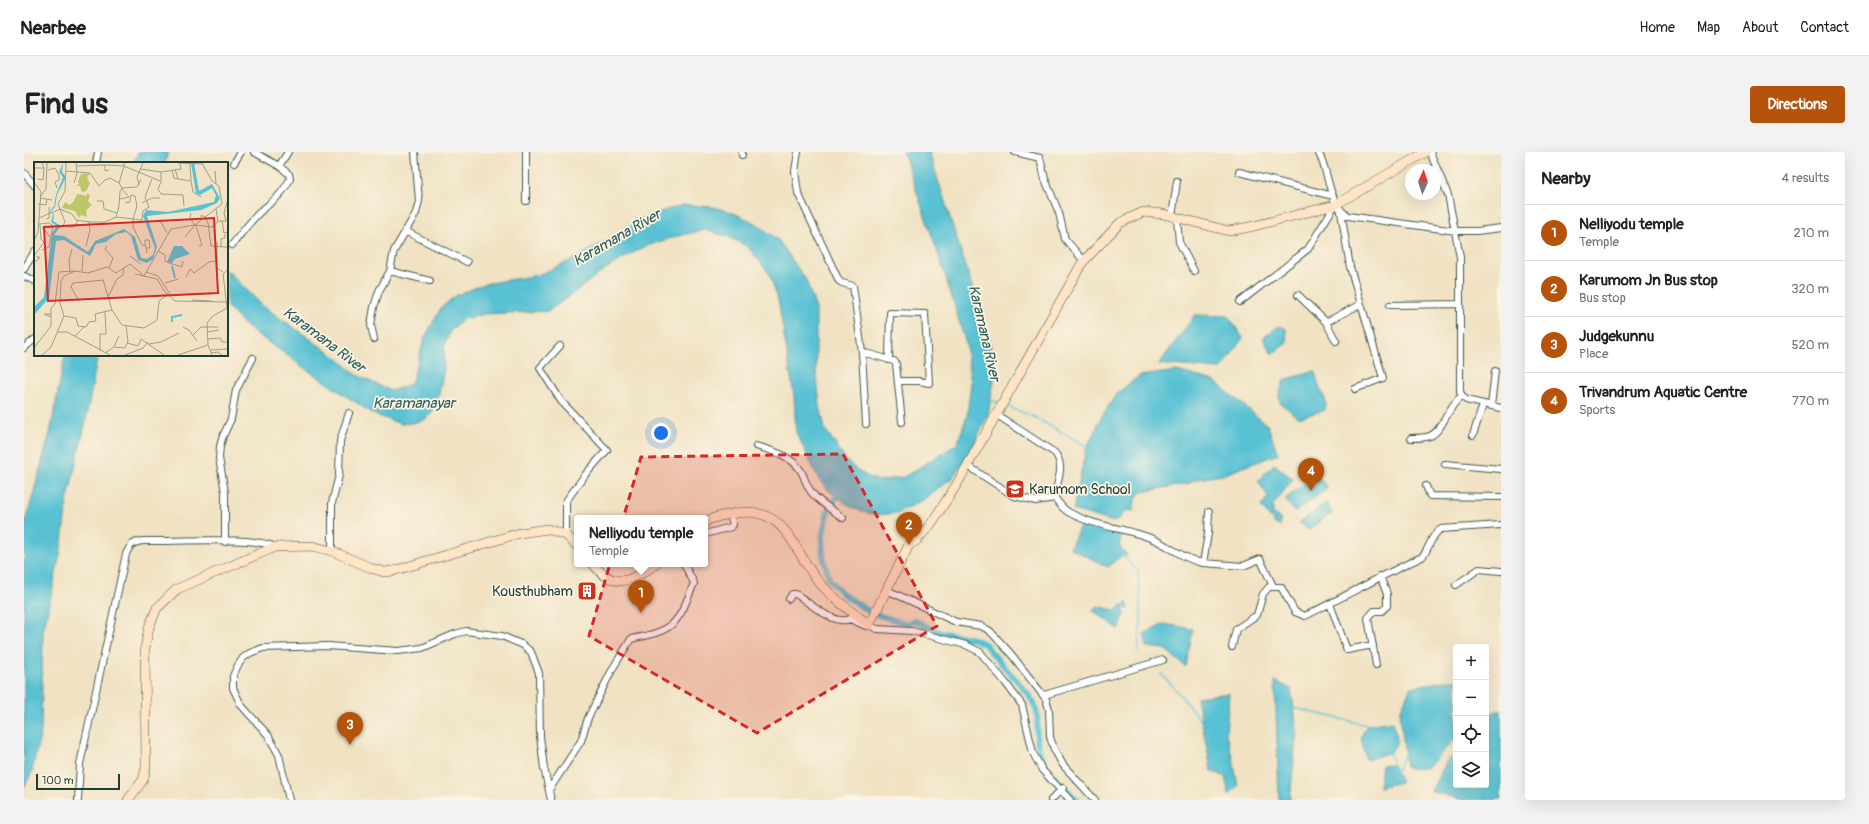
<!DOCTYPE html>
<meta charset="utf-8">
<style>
body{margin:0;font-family:Pangolin,sans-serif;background:#f2f2f2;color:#202124}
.controls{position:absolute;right:12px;bottom:12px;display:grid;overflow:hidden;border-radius:4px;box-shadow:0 4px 16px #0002}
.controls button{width:36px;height:36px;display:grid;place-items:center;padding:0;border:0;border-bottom:1px solid #e0e0e0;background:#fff;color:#202124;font:20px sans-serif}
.compass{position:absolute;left:1381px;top:12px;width:36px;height:36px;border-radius:50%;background:#fff;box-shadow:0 4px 16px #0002;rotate:3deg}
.scale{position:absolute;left:12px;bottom:10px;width:84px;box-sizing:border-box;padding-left:4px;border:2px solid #1f3d34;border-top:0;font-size:11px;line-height:14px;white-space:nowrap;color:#1f3d34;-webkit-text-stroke:3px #fcf5e5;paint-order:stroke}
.you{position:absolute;left:637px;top:281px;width:14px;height:14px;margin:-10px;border:3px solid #fff;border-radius:50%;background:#1a73e8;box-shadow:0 0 0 6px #1a73e833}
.badge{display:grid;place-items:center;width:26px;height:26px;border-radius:50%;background:#b45309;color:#fff;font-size:13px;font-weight:700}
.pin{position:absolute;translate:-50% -33px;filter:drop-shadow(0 1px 2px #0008)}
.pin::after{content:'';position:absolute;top:21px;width:14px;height:12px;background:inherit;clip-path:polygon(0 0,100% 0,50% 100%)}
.popup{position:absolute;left:550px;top:363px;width:134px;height:52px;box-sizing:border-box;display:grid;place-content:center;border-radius:4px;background:#fff;filter:drop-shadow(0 1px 3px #0005);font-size:13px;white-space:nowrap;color:#757577}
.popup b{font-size:15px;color:#202124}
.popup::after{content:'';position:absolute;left:50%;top:100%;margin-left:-8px;border:8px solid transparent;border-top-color:#fff}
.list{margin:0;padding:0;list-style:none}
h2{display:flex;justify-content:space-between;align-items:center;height:52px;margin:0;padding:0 16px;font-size:17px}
h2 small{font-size:13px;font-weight:400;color:#757577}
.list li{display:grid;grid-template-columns:26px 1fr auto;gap:12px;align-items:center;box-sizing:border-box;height:56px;padding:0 16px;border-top:1px solid #e0e0e0}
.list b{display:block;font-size:15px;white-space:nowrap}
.list p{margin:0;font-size:13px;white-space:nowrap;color:#757577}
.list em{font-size:13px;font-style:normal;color:#757577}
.icon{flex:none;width:22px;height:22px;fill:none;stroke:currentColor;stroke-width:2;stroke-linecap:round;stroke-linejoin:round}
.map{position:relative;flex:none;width:1477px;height:648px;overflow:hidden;border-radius:4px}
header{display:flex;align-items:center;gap:24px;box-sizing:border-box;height:56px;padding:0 20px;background:#fff;border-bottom:1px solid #e0e0e0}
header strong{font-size:19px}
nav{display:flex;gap:22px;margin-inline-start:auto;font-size:14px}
.intro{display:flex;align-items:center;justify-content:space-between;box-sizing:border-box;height:96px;padding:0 24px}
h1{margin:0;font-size:28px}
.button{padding:10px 18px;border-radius:4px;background:#b45309;color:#fff;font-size:14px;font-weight:700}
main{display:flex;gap:24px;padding:0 24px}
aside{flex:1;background:#fff;border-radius:4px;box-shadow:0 4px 16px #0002}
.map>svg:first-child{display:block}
.water{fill:#58c1d4;stroke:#3c7f84}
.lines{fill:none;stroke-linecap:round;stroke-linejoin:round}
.stream{stroke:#58c1d4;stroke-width:1.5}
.canal{stroke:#58c1d4;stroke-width:6}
.street-casing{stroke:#3e5649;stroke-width:8}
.secondary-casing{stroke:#3e5649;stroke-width:10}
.street{stroke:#fff;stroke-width:6}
.secondary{stroke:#ffe4c6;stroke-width:9}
.marked{fill:#d62828;fill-opacity:0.2;stroke:#d62828;stroke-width:3;stroke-dasharray:8 5;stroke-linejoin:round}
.labels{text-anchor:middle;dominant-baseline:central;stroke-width:3.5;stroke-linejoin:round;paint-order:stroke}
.poi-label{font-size:14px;fill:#1f3d34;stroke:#fcf5e5;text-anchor:start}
.water-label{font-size:15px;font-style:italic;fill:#2d5e5c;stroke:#fcf5e5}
.inset-river{fill:none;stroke:#58c1d4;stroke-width:2}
.inset-road{fill:none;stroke:#9ca08a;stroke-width:1}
.view{fill:#d62828;fill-opacity:0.15;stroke:#d62828;stroke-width:2}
.inset-edge{fill:none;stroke:#1f3d34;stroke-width:2}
</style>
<header>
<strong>Nearbee</strong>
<nav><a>Home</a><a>Map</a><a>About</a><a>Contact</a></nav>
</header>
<div class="intro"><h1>Find us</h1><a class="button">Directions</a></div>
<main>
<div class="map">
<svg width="1477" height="648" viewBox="0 0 1477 648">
<rect width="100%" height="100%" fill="#fcf5e5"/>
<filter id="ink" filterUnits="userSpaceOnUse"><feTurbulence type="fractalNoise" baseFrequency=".025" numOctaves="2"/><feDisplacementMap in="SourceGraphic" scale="8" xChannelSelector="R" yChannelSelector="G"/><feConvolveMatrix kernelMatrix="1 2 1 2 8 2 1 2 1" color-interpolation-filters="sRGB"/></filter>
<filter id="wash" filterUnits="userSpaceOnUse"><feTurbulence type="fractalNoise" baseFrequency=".012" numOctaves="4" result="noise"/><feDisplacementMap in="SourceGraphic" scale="16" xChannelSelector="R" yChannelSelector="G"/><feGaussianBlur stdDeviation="0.9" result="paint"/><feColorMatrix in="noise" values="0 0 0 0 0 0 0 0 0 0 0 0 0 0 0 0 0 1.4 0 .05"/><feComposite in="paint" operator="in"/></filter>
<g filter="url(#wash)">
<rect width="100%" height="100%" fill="#f0e2c3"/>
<path class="water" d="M115 0H144V1L141 11H109Z
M879 0H905L966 190 970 228 964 263 946 300 928 326 896 350 872 361 855 363 838 360 821 351 803 337 795 328 772 280 770 244 761 189 754 147 745 121 724 95 705 85 680 78 650 85 619 95 583 116 525 159 460 162 439 167 426 179 420 195V217L412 255 402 267 388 271 377 272 349 262 282 217 223 175 203 155V118L239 154 313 206 333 223 367 239 387 232 401 185 417 156 431 144 460 132 514 123 548 108 624 64 658 53 689 55 708 60 735 73 755 89 782 128 792 157V218L796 253 801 277 824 311 842 324 855 329 880 325 933 292 943 264 947 231 942 192 919 116Z
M1171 163 1204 164 1219 186 1197 217 1135 212Z
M1255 174 1262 177 1263 191 1248 202 1239 186Z
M41 203H74L60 277 43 350 37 398 19 481 17 579 8 619 0 636V375L26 281Z
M1153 219 1190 229 1211 246 1244 274 1254 302 1198 323 1174 327 1163 332 1116 340 1111 349 1109 359 1102 358 1096 366 1090 370 1049 358 1062 297 1078 264 1093 241 1115 224Z
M1291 219C1292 224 1293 229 1295 234 1299 243 1304 248 1301 258L1274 266 1256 250 1255 243 1260 228Z
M1250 312 1269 327 1249 353V361L1256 367V374L1251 372 1237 354 1244 345 1234 328Z
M1292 323 1304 336 1271 360 1261 347Z
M1303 350 1308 362 1297 368 1286 377 1275 371Z
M1057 372 1098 381 1095 394 1104 403 1096 405 1084 415 1046 396Z
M1103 450 1105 457 1099 456 1101 463 1095 477 1068 458 1073 454 1091 458Z
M1140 472 1169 477 1162 515 1141 497 1123 495 1120 482Z
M1432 527V586L1403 616H1382L1376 559 1387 535Z
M1251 529 1267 537 1273 577 1266 648H1255Z
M1205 541 1202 583 1209 607 1214 634 1205 643 1201 625 1187 618 1173 545Z
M1477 557V647L1439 648 1407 639 1424 607H1432V633H1462V564Z
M1368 569 1374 589 1367 600 1342 608 1337 585 1343 573Z
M1358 613H1369L1377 630 1355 635Z"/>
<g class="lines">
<path class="stream" d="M966 248 976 251
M982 254 1010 265 1064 295
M1098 403 1114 419 1117 466 1114 500
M1137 522 1149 534 1177 569
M1269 556 1343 573
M1429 588 1432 591
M1364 599 1372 620 1381 601"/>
<path class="canal" d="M817 338 803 361 798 388 799 403 805 427 819 442 841 457 857 464 883 472 890 468 914 480 950 487 961 492C973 510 1007 539 1012 557 1015 566 1012 578 1013 588 1017 617 1034 628 1053 648"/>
</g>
</g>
<g filter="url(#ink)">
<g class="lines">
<defs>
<path id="street" d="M230 0 255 14 264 0
M774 0 771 19 774 41 815 129 818 131 829 134 838 200 870 209 872 212 878 270
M991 0 1016 6 1021 27 1035 61 1041 87 1060 109
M1294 0C1306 20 1303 51 1324 64L1432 79H1453L1477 76
M1406 0 1424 43 1436 105V239L1438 244 1442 248 1477 256
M718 3V0
M72 11 74 0
M210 11 217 0
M1215 20 1309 44
M0 21 11 34
M502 49V0
M1317 60 1326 115 1359 226 1331 237
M1148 65 1153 29
M1153 66 1155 90 1170 119
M381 79 443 110
M208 93C217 82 226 69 237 59 251 47 257 44 266 27L265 22 255 14
M0 117 11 99
M366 119 406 129
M0 124 11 129
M1274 143 1302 170
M1216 150 1284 97 1311 53
M1366 153 1436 152
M350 187 347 173 350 155 355 139 366 119 370 99 392 61 395 49 391 0
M1312 189 1302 170 1337 152
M536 194 516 216 537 249 583 298 561 323 542 349V383
M0 196 11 187
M838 200 842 272
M865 208 866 161 901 162 905 231 895 229H874
M1467 254 1471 219
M973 263 1031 301C1042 316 1032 329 1031 346 1035 352 1040 358 1046 361 1072 375 1102 376 1129 387 1146 394 1161 408 1179 411L1184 382 1185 360
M1449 283 1459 253
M1387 286C1393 286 1401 286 1406 284 1419 279 1424 253 1438 244
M732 294C748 299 767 303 777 319 781 326 782 334 788 341 796 351 809 358 819 366
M1421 312 1477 317
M944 314 990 344 1012 349 1031 346
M1402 334 1406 344 1477 345
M681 382 707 375 709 373 706 362
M201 390V340L195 306 196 294 199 284 207 267 212 238 229 206
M308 399V351L315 323 316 289 325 261
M1179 411 1219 414 1236 407 1249 434
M1432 433 1455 417 1477 419
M863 438 932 470 957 474 966 479 987 502 1022 547 1025 557 1026 585 1030 597 1039 613 1071 648
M765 447 768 442H772C784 450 810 474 826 467L842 474 845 473 853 477 888 479 942 493 956 500 981 530 998 553 1009 601 1018 618 1046 648
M1306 452 1323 498 1349 493
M1208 495 1212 477 1233 463 1239 442 1245 435H1257L1271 460 1281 464C1320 445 1358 423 1398 405 1406 397 1406 383 1417 377L1477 373
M1352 513 1344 466 1350 459H1358L1363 454V442L1356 424
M1020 543 1139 508
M525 638 557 589 564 566 589 516 607 487C651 478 653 474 670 431L660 412
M54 648 56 612 102 402C106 393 109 390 119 389 145 390 233 384 251 395
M265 648 255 603 244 583 217 553 209 536V524L213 515 219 506 226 501 239 496 304 494 374 499 398 496 431 482 442 479 478 484 499 493 507 500 515 521 516 584 520 616 527 648
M1027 648 1039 636"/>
<path id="secondary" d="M681 370C690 364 703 363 713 361 763 354 769 399 794 429 808 446 828 460 845 473L885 393 892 389 907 372 933 332 1058 111 1096 71 1119 60 1139 62 1205 79 1230 74 1311 53 1402 0
M569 412C591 439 607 429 632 412
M104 648 119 628 122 616 121 496 125 475 133 456 153 437 251 395 288 394 308 399 347 416 360 420 369 419 496 381 523 377 542 383 553 394"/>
</defs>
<use href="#street" class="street-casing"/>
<use href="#secondary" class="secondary-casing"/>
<use href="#street" class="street"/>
<use href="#secondary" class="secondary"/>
</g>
</g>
<path class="marked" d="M819 302 913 474 733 581 565 484 617 305Z"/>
<defs>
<symbol id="school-square" viewBox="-11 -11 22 22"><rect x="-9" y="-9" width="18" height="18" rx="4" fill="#c8321e" stroke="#fcf5e5"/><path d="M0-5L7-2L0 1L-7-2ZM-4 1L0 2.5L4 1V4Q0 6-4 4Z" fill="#fff"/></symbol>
<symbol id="building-square" viewBox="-11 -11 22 22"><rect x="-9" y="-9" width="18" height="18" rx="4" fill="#c8321e" stroke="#fcf5e5"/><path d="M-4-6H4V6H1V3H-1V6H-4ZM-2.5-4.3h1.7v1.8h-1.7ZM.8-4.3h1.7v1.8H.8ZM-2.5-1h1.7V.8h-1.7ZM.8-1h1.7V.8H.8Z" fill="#fff"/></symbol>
</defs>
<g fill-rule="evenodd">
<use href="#school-square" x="980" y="326" width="22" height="22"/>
<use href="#building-square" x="552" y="428" width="22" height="22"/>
</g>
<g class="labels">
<g class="poi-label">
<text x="1005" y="337">Karumom School</text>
<text x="549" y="439" text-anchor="end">Kousthubham</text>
</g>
<g class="water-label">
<text transform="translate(593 86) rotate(-30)">Karamana River</text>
<text transform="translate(960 181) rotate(77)">Karamana River</text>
<text transform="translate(300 188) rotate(37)">Karamana River</text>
<text x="390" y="251">Karamanayar</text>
</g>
</g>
<g transform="translate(10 10)">
<rect width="194" height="194" fill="#f0e2c3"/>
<path d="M56 11 53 16 56 21 52 29 48 30 46 24H42L45 22 44 19 47 12ZM53 31 56 33 54 39 58 43 52 48 53 55 47 53 45 56 41 49 28 46 31 40 36 43 40 39 43 32 53 34Z" fill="#bbc768"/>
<path d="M29 1 28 10 32 15 23 33 21 45 17 49 20 53 19 59 27 64 20 73 30 74 54 90 61 79 90 67 101 75 107 96 113 97 119 93 121 86 109 54 112 48 134 50 180 40 182 33 178 26 166 33 162 31 157 1H160L165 29 178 22 186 36 183 41 167 48 113 54 123 85 119 97 113 101 104 98 97 74 92 70 82 72 72 80 62 82 56 94 30 78 22 79 15 136 0 153V145L10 135 18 71 23 64 17 60 19 53 16 49 20 44 22 33 29 15 25 10ZM140 84H148L156 92 141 97 138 101 133 100Z" fill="#58c1d4"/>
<path class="inset-river" d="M138 104 141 116M138 160V155L148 153"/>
<path class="inset-road" d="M144 1 168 2M146 2 147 7 127 10V20L124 27 127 32 149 33 150 44M43 4 71 3M0 6H10L8 1M106 7 127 10M14 8 21 6 25 13V18L21 20 23 26M75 8 71 9V3L90 4V1M138 8 140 16 144 17 141 7M32 9 56 11 65 24 71 18 76 16 85 21M181 9 182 22M4 17 9 18 10 6M144 17 157 19 156 2M157 19 159 30 167 35M0 20 7 30 4 70 0 79M40 21 43 11 42 1M105 23 103 15 109 1M88 26 103 25 107 17M6 35 12 27 13 1M6 36 18 38M86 37 95 35 88 27M63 39H69L70 47 83 51M91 41 96 40 97 33 101 34 103 44 99 57M108 41 118 36H126M4 42 12 43 13 37M182 47 184 60M166 54H170L174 61 177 84 193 85 194 88M82 55 108 58 109 49 115 45 111 35 118 17M5 56 26 47 38 52 42 58 55 60H71L82 55 85 44 86 29 88 26 85 21 90 4 126 19M12 57 15 56V45M99 57V65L108 83 112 84 113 91M122 59 127 60 133 71M188 59 190 71 194 70M5 62 15 61 19 64 15 85 8 88M29 63 31 60 24 42 31 29 32 1M161 63 178 65 185 59H192L190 51 194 37M162 64 168 83 165 84M8 65 16 75M34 65H40L44 58M151 75 161 63 156 56 157 51M183 80V106L189 110M52 84 56 68 55 60M73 84 71 87 79 96 75 106M111 84V78H115L116 86H112M187 85V77L191 76V72M124 89 131 93V99L135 101 148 105 149 99M0 94 10 80 7 77 6 63M96 94 107 102M0 100 5 97 3 94 6 96M36 109 35 98 38 87M48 109 49 93M112 110 124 114 136 132M101 112 123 117 131 130 141 139 194 140M152 115 156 107 160 111 175 100 182 99M131 121 144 117M74 135 83 117 89 113 90 106M158 138 178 139M45 139 37 125 39 121 69 118 78 148M17 152H10L17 155M30 154 42 156 44 164 52 165 55 160 62 159 61 152 78 148 88 163 110 166 123 158 125 139 134 132M149 165 155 168 163 179M23 170H33L76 193M173 170 185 168M159 173 167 165H184M41 174 51 164M174 177 186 176 188 180H194M93 181 104 184 107 177 130 193M115 182 127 180 145 171M80 185 91 186 94 179 92 164M0 186 17 164V146L21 142 25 110 41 109M177 188 193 187M66 189V172H72L71 150M71 191 80 185 85 174M177 191 184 190 188 193M8 193 17 185 30 154 26 141 27 119 30 114 41 109 54 111 73 105 82 111 96 102 110 114 137 67 161 63 188 42 185 24 178 19 168 1M91 193 109 186 114 180M144 193 174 183M178 193 174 183 173 161 179 154 193 146 189 112 194 107"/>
<path class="view" d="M180 56 184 131 14 139 10 65Z"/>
<rect width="194" height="194" class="inset-edge"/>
</g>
</svg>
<div class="controls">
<button>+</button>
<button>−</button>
<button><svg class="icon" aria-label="locate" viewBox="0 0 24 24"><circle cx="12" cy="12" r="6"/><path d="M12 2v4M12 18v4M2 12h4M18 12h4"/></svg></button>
<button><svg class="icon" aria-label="layers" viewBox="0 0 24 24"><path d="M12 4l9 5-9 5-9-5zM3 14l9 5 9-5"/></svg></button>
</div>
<svg class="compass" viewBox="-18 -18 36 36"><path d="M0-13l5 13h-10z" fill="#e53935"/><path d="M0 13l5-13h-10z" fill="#757577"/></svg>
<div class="scale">100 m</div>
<div class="you"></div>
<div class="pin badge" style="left:617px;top:461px">1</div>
<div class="popup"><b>Nelliyodu temple</b>Temple</div>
<div class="pin badge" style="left:885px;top:393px">2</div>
<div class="pin badge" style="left:326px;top:593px">3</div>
<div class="pin badge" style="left:1287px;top:339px">4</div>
</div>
<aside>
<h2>Nearby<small>4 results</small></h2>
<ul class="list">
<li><span class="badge">1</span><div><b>Nelliyodu temple</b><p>Temple</p></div><em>210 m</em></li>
<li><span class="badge">2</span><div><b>Karumom Jn Bus stop</b><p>Bus stop</p></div><em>320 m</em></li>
<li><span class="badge">3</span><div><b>Judgekunnu</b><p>Place</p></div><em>520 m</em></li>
<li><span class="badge">4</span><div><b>Trivandrum Aquatic Centre</b><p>Sports</p></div><em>770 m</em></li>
</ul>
</aside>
</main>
